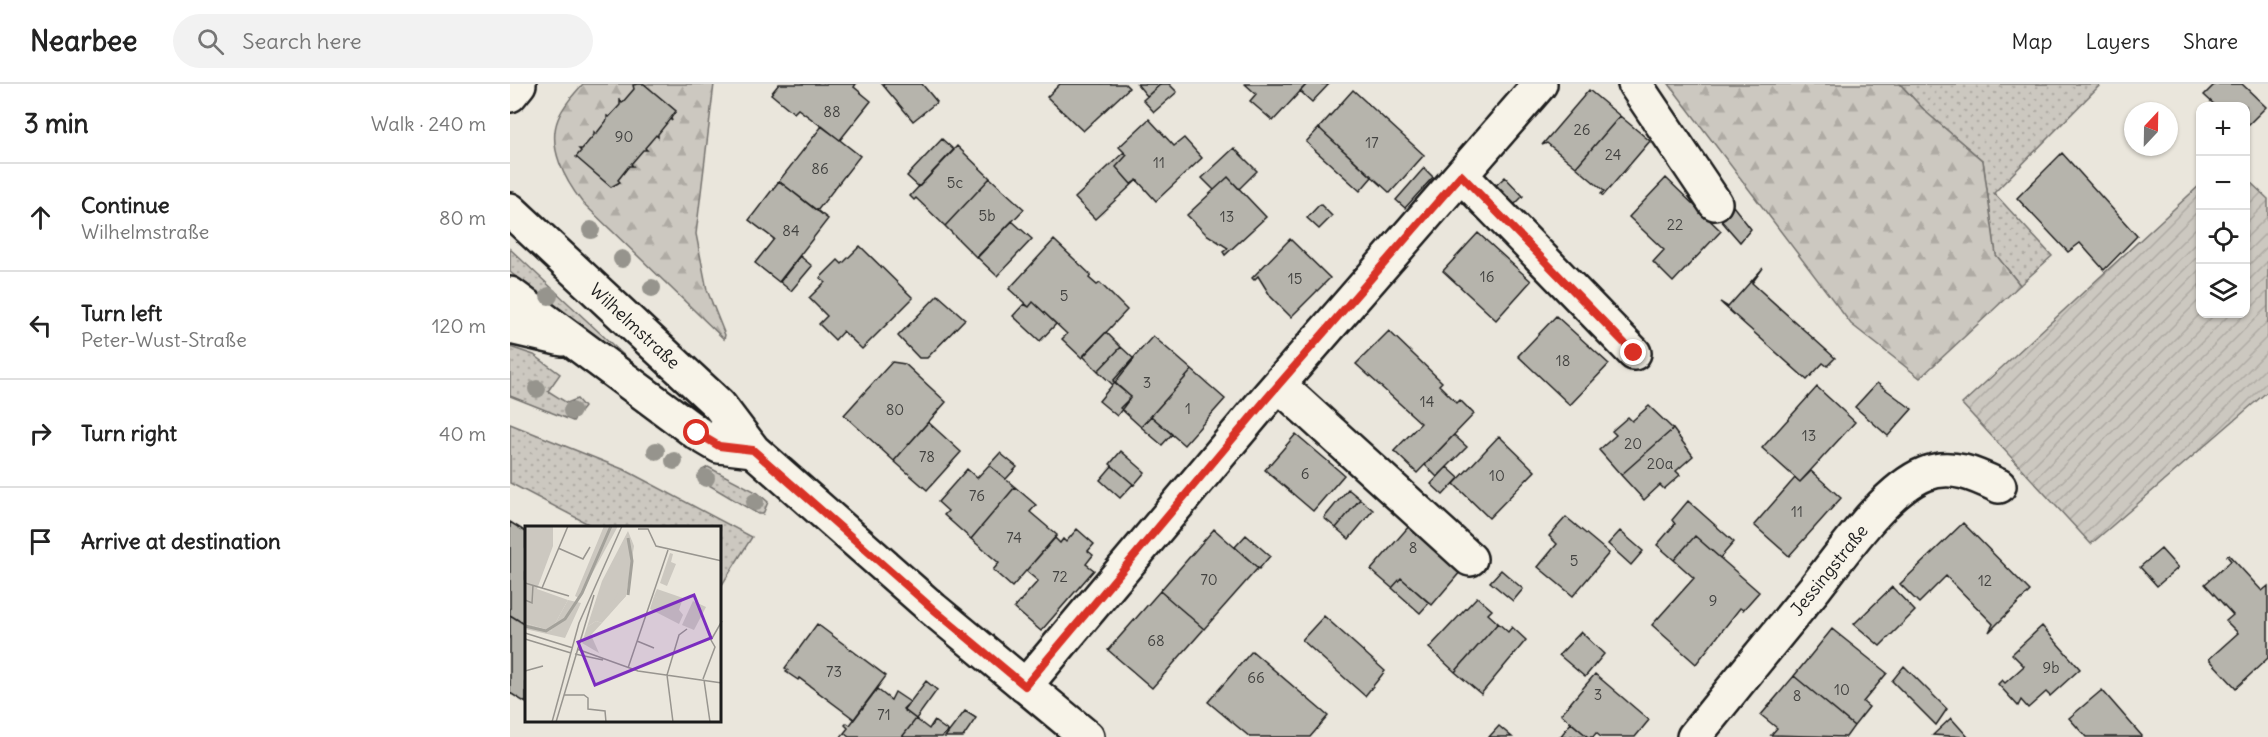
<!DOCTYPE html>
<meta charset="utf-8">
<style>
body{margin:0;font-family:Delius,sans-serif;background:#f2f2f2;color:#222}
.controls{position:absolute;right:18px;top:18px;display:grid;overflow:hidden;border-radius:12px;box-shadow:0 2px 4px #0004}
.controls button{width:54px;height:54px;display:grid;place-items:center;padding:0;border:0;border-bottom:2px solid #e0e0e0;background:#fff;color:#222;font:30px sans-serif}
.compass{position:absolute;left:1614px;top:18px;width:54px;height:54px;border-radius:50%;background:#fff;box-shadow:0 2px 4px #0004;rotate:22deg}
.stop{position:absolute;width:18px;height:18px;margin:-14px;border:4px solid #d93025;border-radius:50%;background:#fff}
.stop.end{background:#d93025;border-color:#fff;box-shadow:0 2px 6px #0008}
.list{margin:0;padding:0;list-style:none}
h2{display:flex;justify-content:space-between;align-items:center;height:78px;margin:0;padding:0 24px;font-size:26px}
h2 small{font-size:20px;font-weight:400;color:#767676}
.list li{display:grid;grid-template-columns:39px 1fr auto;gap:18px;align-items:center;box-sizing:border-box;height:108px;padding:0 24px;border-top:2px solid #e0e0e0}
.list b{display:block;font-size:22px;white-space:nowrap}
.list p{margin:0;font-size:20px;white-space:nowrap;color:#767676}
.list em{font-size:20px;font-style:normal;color:#767676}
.icon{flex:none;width:33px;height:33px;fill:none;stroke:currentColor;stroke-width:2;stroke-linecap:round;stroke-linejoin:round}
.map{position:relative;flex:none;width:1758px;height:653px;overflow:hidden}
header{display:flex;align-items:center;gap:36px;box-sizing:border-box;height:84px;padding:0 30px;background:#fff;border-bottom:2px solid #e0e0e0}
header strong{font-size:28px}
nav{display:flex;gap:33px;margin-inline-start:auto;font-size:21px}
.search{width:420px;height:54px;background:#f2f2f2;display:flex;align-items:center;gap:15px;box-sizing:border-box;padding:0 21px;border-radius:33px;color:#767676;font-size:22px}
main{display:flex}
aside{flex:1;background:#fff}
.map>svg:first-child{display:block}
.grass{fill:url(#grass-dots);stroke:#74726e;stroke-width:1.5}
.forest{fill:url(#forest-firs);stroke:#74726e;stroke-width:1.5}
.garden{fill:url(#garden-furrows);stroke:#74726e;stroke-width:1.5}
.building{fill:#b6b4ac;stroke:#1c1c1c;stroke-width:1.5}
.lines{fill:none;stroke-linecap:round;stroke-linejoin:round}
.minor-casing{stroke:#1c1c1c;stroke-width:38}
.major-casing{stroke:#1c1c1c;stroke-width:38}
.minor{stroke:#f7f3e8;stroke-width:33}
.major{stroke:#f7f3e8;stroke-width:33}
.tree{fill:#96948d}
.route{stroke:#d93025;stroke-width:8}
.labels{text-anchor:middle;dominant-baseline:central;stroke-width:4.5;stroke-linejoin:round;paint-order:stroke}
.number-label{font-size:15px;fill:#424240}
.street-label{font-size:18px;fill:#1c1c1c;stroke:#f7f3e8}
.inset-river{fill:none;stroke:#a3a19a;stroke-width:3}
.inset-road{fill:none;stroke:#98958f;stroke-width:1.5}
.view{fill:#7b2cbf;fill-opacity:0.15;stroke:#7b2cbf;stroke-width:3}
.inset-edge{fill:none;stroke:#1c1c1c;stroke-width:3}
</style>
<header>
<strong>Nearbee</strong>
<div class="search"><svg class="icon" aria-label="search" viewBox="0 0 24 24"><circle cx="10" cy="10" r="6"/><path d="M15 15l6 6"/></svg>Search here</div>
<nav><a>Map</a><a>Layers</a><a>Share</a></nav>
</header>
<main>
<aside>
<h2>3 min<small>Walk · 240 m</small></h2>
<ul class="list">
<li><svg class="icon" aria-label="ahead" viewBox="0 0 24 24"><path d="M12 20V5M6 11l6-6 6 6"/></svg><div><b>Continue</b><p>Wilhelmstraße</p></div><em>80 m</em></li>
<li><svg class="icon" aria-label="left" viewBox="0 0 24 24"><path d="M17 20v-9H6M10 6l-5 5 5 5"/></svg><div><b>Turn left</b><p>Peter-Wust-Straße</p></div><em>120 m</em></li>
<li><svg class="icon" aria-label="right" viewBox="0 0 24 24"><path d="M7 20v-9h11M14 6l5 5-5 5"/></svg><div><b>Turn right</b></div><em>40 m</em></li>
<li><svg class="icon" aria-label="arrive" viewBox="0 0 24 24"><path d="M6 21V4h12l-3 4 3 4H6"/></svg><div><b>Arrive at destination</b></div></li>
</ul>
</aside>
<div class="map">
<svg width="1758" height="653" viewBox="0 0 1758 653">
<defs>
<pattern id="grass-dots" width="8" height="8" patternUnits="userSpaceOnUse" patternTransform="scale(1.5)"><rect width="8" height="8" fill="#ccc8c0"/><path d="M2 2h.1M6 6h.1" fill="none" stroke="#afaba4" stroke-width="1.8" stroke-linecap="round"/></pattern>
<pattern id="forest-firs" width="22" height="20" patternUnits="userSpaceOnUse" patternTransform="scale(1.5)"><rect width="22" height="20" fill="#ccc8c0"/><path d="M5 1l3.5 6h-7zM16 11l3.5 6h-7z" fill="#afaba4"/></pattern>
<pattern id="garden-furrows" width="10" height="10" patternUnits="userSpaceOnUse" patternTransform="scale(1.5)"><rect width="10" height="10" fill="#ccc8c0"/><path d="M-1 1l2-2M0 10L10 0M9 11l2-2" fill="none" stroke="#afaba4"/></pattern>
</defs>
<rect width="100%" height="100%" fill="#eae6dc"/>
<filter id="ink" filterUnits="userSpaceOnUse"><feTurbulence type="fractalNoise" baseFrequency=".0167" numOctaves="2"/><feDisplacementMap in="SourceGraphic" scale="12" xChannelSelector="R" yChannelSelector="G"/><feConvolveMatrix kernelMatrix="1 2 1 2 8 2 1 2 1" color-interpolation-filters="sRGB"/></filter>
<g filter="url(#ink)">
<path class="grass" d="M1390 0H1591L1484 109 1542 172 1510 201 1486 171 1473 77 1417 29Z
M0 165 135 291 165 313 201 331 208 347 71 246 0 188Z
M0 263 24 271 50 290 38 307 57 319 67 315 74 323 63 337 0 312Z
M0 340 115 386 242 453 210 504V443H84L0 399Z
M198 383 248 409 258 418 253 430H248L187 394 192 386Z"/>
<path class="forest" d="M73 0H204L186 150 197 206 215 251 214 255 72 118C55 96 37 63 48 35 53 22 64 10 73 0Z
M1159 0H1390L1417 29 1473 77 1486 171 1510 201 1410 294 1341 240Z"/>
<path class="garden" d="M1736 94 1758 115V307L1581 460 1452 320 1690 101V230H1736Z"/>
<path class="building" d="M128 0H134L166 27 161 34 162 37 160 35 148 50V53L146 51 135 64 137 66H133L121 80 123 82H119L108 96 110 98 101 103 66 73 71 67 69 65H72L84 51V48L86 50 97 36V32L99 33 110 21V16L112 19 124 5 123 1Z
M269 0H346L344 3 361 17 330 56 288 25 284 29 261 10Z
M372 0H412L427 18 403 37Z
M550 0H615L619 4 573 47 537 13Z
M627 0H651L637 12Z
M651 0H659L667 8 644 28 633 16Z
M735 0H797L763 37 740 17 746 10Z
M797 0H819L802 18 790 7Z
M1705 0H1732L1756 23 1736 43V22H1706L1694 11Z
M843 6 914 71 880 109 809 44Z
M1079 6 1110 32 1066 83 1037 59 1032 61Z
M1110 32 1140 57 1093 112 1091 110 1094 107 1066 83Z
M639 35 664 62 674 54 692 74 646 117 627 96 621 100 606 83 617 71 609 63Z
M312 42 350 72 307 127 269 97Z
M809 44 862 93 850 107 796 58Z
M432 55 444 66 409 103 397 92Z
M447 62 480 94 435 142 406 114 404 116 400 112Z
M724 64 747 87 729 105 718 93 704 106 692 94Z
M614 68 617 71 606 83 621 100 627 96 585 135 565 114Z
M1552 69 1627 152 1594 186 1570 159 1558 168 1507 114Z
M914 84 923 93 895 124 886 116Z
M718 93 756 133 715 171 713 168 718 164 696 150 677 131Z
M995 93 1013 112 1001 124 982 105Z
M480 94 514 125 467 174 435 142Z
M1156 94 1211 147 1163 198 1143 178 1154 166 1119 133Z
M269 97 318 135 269 198 245 179 264 155 239 136Z
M810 120 822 132 809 145 797 134Z
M1223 122 1241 145 1230 158 1209 134Z
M502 137 522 155 487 192 467 173Z
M968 149 1021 197 986 236 933 187Z
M780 155 820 194 781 233 761 213 748 192 744 196 742 194Z
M544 156 581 191 579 194 587 201 590 199 617 226 572 274 552 255 557 250 523 218 519 223 499 205Z
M350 162 403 214 352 265 333 247 325 256 309 240 317 232 299 214 315 198 310 194 328 176 332 180Z
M290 172 302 182 281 207 270 198Z
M1253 184 1242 199 1325 274 1317 282 1313 279 1297 296 1210 218 1218 223Z
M428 211 455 235 417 274H409L388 252Z
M523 218 546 240 530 257 503 232 514 220 519 223Z
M1046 232 1099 280 1060 321 1008 272Z
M879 247 932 298 929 301 947 319 950 316 964 330 907 389 884 367 911 339 846 280Z
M596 248 611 263 588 287 573 272Z
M643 252 682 286 631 343 610 324 621 313 603 297Z
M611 263 624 275 603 301 588 287Z
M382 278 395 280 436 318 384 377 334 331Z
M682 286 715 315 674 361 641 332Z
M604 299 621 313 607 332 589 317Z
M1367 299 1402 325 1378 352 1345 323Z
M1307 303 1345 338 1290 398 1252 364Z
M1139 322 1163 345 1111 391 1089 366 1106 351 1102 347 1118 333 1122 337Z
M641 332 662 350 652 361 631 343Z
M418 338 451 368 417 406 384 377Z
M1163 345 1183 372 1166 387 1170 391 1154 405 1150 401 1134 416 1111 391Z
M786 350 834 391 803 427 755 386Z
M944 351 957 363 927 393 915 381Z
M989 352 1025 387 979 434 944 400Z
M611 367 635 388 624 401 600 380Z
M490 369 507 383 496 395 479 381Z
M479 381 505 403 461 455 434 431 438 427 428 418 457 385 467 394Z
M602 382 623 400 610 414 590 396Z
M937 383 949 394 933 411 921 400Z
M1301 387 1331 414 1279 472 1244 441 1285 394 1290 398Z
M505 403 526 421 520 428 547 451 502 503 483 486 489 479 461 455Z
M838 405 850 415 826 444 814 434Z
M850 415 863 426 839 455 826 444Z
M1178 417 1224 458 1210 474 1185 452 1164 476 1147 461 1165 440 1162 436Z
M1056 433 1099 469 1063 512 1028 483 1047 460 1039 452Z
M0 438 16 448V541L0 531Z
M1453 439 1520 507 1479 548 1483 540 1436 492 1409 519 1390 500Z
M900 441 951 487 922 521 891 494 882 504 861 486Z
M567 445 584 460 578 467 583 471 576 480 584 486 531 547 504 524 528 497 516 487 545 454 550 459 553 455 556 458Z
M704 445 748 484 694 545 650 507Z
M1110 447 1133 467 1121 481 1098 460Z
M736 451 760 472 749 485 725 463Z
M1185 452 1249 508 1233 526 1230 524 1186 580 1142 541 1184 494 1164 476Z
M1651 465 1668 484 1647 502 1630 483Z
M1719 471 1752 507 1758 502V574L1726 604 1699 575 1728 549 1716 537 1723 531 1695 500 1721 477 1717 472Z
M991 486 1013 505 1003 517 980 498Z
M891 494 919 519 910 529 882 504Z
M1382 503 1405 527 1370 562 1344 540Z
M650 507 694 545 642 604 598 566Z
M967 513 982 526 978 530 988 539 945 588 919 564Z
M0 531 16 541V619L0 609Z
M814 532 875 587 855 612 792 556Z
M988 539 998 548 1002 543 1016 556 971 610 945 588Z
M307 540 376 592 344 635 289 594 288 596 276 588 278 586 275 584Z
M1532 542 1570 585 1540 612 1536 608 1518 624 1511 616 1508 622 1488 600 1492 596 1495 599 1514 582 1502 570Z
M1322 545 1377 589 1353 618 1359 623 1344 642 1284 592Z
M1071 548 1094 570 1075 593 1049 571Z
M742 567 818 632 800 653H740L698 618Z
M1394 582 1437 625 1426 641 1382 597Z
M1085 590 1139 636 1125 653H1091L1086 649 1083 653H1078L1051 630Z
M1284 592 1344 642 1336 653 1261 651 1267 644 1251 631Z
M416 597 427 606 406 635 394 626Z
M367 605 381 616 385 608 400 618 393 625 406 635 392 653H339L335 650 331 653 338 644 335 641 337 639 340 641Z
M1592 606 1632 652 1631 653H1576L1559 634Z
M455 627 466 634 453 653H435Z
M1441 634 1458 653H1457L1423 651Z
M406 635 419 645 424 637 438 647 432 653H392Z
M1061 639 1078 653H1050Z
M989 642 1002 653H979Z"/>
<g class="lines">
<defs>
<path id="minor" d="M1125 0 1205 119
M951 91 1124 269
M0 126 209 321 243 366 423 525 577 653
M0 210 187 349 209 362 243 366
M0 243 52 255
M769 301 960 475
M515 602 757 314 1030 0
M1184 653C1224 603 1264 554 1305 504 1332 470 1375 406 1415 390 1441 379 1466 391 1489 402"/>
<path id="major" d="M0 11 9 0"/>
</defs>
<use href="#minor" class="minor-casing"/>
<use href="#major" class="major-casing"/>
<use href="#minor" class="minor"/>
<use href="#major" class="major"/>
</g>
<g class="tree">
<circle cx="81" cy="146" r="9"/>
<circle cx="112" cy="175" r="9"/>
<circle cx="142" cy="204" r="9"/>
<circle cx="39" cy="212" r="9"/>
<circle cx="27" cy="305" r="9"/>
<circle cx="62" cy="327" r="9"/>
<circle cx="146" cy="367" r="9"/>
<circle cx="164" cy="377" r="9"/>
<circle cx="196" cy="394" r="9"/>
<circle cx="245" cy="418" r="9"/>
</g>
</g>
<g class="lines" filter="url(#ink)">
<path class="route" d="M187 349 209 362 243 366 423 525 515 602 757 314 951 91 1124 269"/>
</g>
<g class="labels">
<g class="number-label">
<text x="322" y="27">88</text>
<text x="1072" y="45">26</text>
<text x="114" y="52">90</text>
<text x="862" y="58">17</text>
<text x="1103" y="70">24</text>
<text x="649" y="78">11</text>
<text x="310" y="84">86</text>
<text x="445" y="98">5c</text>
<text x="477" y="131">5b</text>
<text x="717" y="132">13</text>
<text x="1165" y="140">22</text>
<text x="281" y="146">84</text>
<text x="977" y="192">16</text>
<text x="785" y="194">15</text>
<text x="554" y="211">5</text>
<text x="1053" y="276">18</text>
<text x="637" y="298">3</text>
<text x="917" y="317">14</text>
<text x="678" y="324">1</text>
<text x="385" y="325">80</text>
<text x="1299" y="351">13</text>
<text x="1123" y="359">20</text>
<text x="417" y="372">78</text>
<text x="1150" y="379">20a</text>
<text x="795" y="389">6</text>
<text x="987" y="391">10</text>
<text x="467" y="411">76</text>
<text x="1287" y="427">11</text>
<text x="504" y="453">74</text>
<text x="903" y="463">8</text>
<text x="1064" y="476">5</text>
<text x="550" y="492">72</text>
<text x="699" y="495">70</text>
<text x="1475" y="496">12</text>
<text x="1203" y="516">9</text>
<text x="646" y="556">68</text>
<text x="1541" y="583">9b</text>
<text x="324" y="587">73</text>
<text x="746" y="593">66</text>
<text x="1332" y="605">10</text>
<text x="1088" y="610">3</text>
<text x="1287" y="611">8</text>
<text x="374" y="630">71</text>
</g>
<g class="street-label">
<text transform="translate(125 242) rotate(43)">Wilhelmstraße</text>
<text transform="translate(1319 486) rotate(-51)">Jessingstraße</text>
</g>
</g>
<g transform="translate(15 442)">
<rect width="196" height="196" fill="#eae6dc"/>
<path d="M103 5 109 20 101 70 77 97 71 95 62 101 77 55ZM145 27 148 28 146 36 151 38 142 60 135 57ZM132 63 158 72 154 84 158 89 129 70ZM43 74 56 77 40 112 0 103V97L26 105Z" fill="#ccc8c0"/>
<path d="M79 0H93L54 72 50 70ZM107 14 108 34 103 59 93 43 95 28ZM93 67 101 70 79 93 77 82 85 81ZM129 70 152 82 158 89 154 98 125 83ZM71 95 77 97 66 109 74 127 57 117 62 101Z" fill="#ccc8c0"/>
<path d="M168 75 181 81 169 104 157 99Z" fill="#ccc8c0"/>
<path d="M0 0H28V20L12 63 43 74 26 105 0 97Z" fill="#ccc8c0"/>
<path class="inset-river" d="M103 69 107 35 103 12M0 100 21 105 40 93 57 67 86 0"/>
<path class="inset-road" d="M113 3H123L131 20 197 35M33 22 58 33 65 21M0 57 44 70M17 62 43 0M0 74 7 77 8 59M0 107 48 122M0 113 46 127M112 115 129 122M52 123 113 145 197 157M50 128 78 134M103 142 143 24M0 145 18 140M178 153 190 121 186 114 197 95M179 154 185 196M39 169H59L63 172V183L80 185 81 196M27 196 54 97 97 0M31 196 69 69M148 196 142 149 154 109 162 103"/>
<path class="view" d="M169 69 186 112 70 159 53 116Z"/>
<rect width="196" height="196" class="inset-edge"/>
</g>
</svg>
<div class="controls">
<button>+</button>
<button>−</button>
<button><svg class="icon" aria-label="locate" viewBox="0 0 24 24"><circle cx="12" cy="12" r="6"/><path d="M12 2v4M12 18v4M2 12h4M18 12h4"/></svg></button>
<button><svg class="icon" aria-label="layers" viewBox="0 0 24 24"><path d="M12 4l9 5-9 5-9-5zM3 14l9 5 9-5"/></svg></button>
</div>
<svg class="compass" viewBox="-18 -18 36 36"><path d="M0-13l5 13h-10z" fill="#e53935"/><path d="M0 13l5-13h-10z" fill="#767676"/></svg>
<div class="stop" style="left:187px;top:349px"></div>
<div class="stop end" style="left:1124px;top:269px"></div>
</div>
</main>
